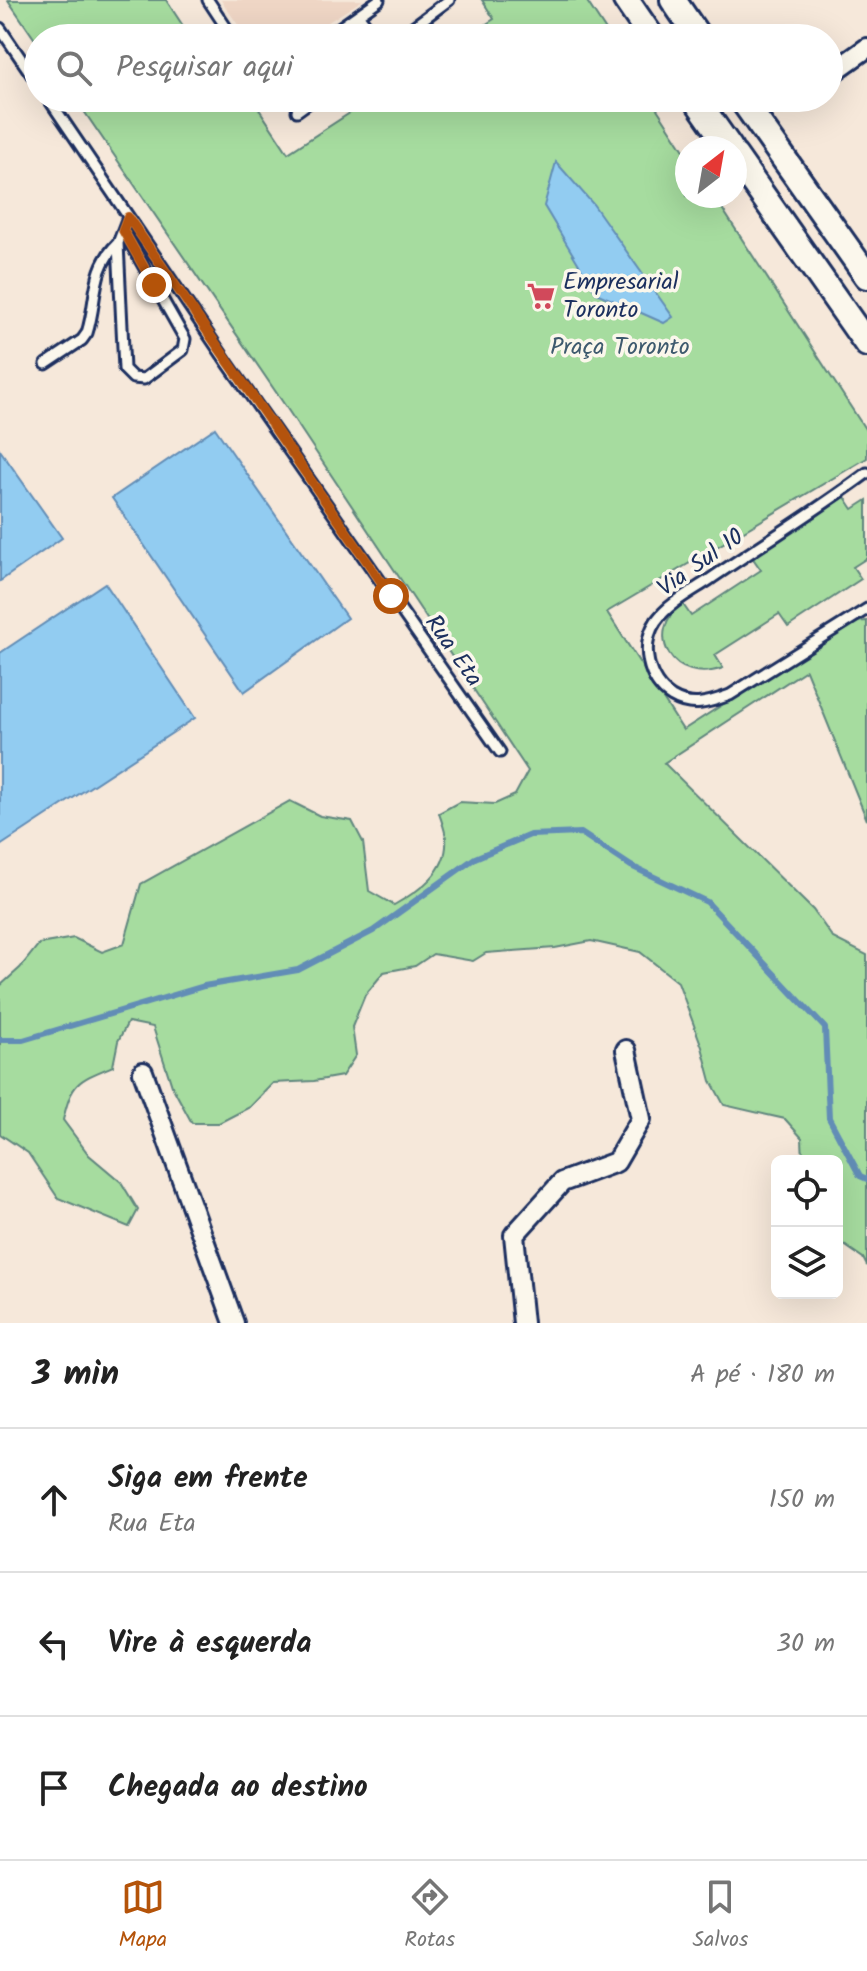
<!DOCTYPE html>
<html lang="pt">
<meta charset="utf-8">
<style>
body{margin:0;font-family:Kalam,sans-serif;background:#f6f6f6;color:#222}
.controls{position:absolute;right:24px;bottom:24px;display:grid;overflow:hidden;border-radius:12px;box-shadow:0 8px 32px #0002}
.controls button{width:72px;height:72px;display:grid;place-items:center;padding:0;border:0;border-bottom:2px solid #e0e0e0;background:#fff;color:#222;font:40px sans-serif}
.compass{position:absolute;left:675px;top:136px;width:72px;height:72px;border-radius:50%;background:#fff;box-shadow:0 8px 32px #0002;rotate:31deg}
.stop{position:absolute;width:24px;height:24px;margin:-18px;border:6px solid #b45309;border-radius:50%;background:#fff}
.stop.end{background:#b45309;border-color:#fff;box-shadow:0 2px 8px #0008}
.list{margin:0;padding:0;list-style:none}
h2{display:flex;justify-content:space-between;align-items:center;height:104px;margin:0;padding:0 32px;font-size:34px}
h2 small{font-size:26px;font-weight:400;color:#767676}
.list li{display:grid;grid-template-columns:52px 1fr auto;gap:24px;align-items:center;box-sizing:border-box;height:144px;padding:0 32px;border-top:2px solid #e0e0e0}
.list b{display:block;font-size:30px;white-space:nowrap}
.list p{margin:0;font-size:26px;white-space:nowrap;color:#767676}
.list em{font-size:26px;font-style:normal;color:#767676}
.icon{flex:none;width:44px;height:44px;fill:none;stroke:currentColor;stroke-width:2;stroke-linecap:round;stroke-linejoin:round}
.map{position:relative;flex:none;width:867px;height:1323px;overflow:hidden}
.search{position:absolute;background:#fff;box-shadow:0 8px 32px #0002;left:24px;right:24px;top:24px;height:88px;display:flex;align-items:center;gap:20px;box-sizing:border-box;padding:0 28px;border-radius:44px;color:#767676;font-size:30px}
.sheet{height:536px;background:#fff}
nav{display:flex;justify-content:space-around;align-items:center;box-sizing:border-box;height:112px;border-top:2px solid #e0e0e0;background:#fff;font-size:22px;color:#767676}
nav a{display:grid;justify-items:center;gap:4px}
nav .on{color:#b45309}
.map>svg:first-child{display:block}
.built{fill:#efd6c5}
.green{fill:#a6dc9f;stroke:#60867e;stroke-width:2}
.water{fill:#92ccf1;stroke:#628db6;stroke-width:2}
.lines{fill:none;stroke-linecap:round;stroke-linejoin:round}
.stream{stroke:#628db6;stroke-width:6}
.lane-casing{stroke:#1b2f5e;stroke-width:15}
.street-casing{stroke:#1b2f5e;stroke-width:24}
.secondary-casing{stroke:#1b2f5e;stroke-width:30}
.lane{stroke:#fbf7ec;stroke-width:9}
.street{stroke:#fbf7ec;stroke-width:18}
.secondary{stroke:#fbf7ec;stroke-width:24}
.route{stroke:#b45309;stroke-width:10}
.labels{text-anchor:middle;dominant-baseline:central;stroke-width:7;stroke-linejoin:round;paint-order:stroke}
.poi-label{font-size:24px;fill:#1b2f5e;stroke:#fbf7ec;text-anchor:start}
.park-label{font-size:24px;fill:#3e5a6e;stroke:#fbf7ec}
.street-label{font-size:24px;fill:#1b2f5e;stroke:#fbf7ec}
</style>
<div class="map">
<svg width="867" height="1323" viewBox="0 0 867 1323">
<rect width="100%" height="100%" fill="#f6e8da"/>
<filter id="ink" filterUnits="userSpaceOnUse"><feTurbulence type="fractalNoise" baseFrequency=".0125" numOctaves="2"/><feDisplacementMap in="SourceGraphic" scale="16" xChannelSelector="R" yChannelSelector="G"/><feConvolveMatrix kernelMatrix="1 2 1 2 8 2 1 2 1" color-interpolation-filters="sRGB"/></filter>
<g filter="url(#ink)">
<path class="built" d="M221 0H363L303 38H247Z"/>
<path class="green" d="M8 0H166L191 38H38V44Z
M482 0H586L611 38H465L494 19Z
M75 98H256L253 100 288 153 373 98H650L687 155V196H714L867 432V458L607 612 683 730 851 622 867 621V820L806 670 664 763 813 910 833 938 867 955V1266L863 1258 837 1240V1161H803L802 1138 785 1119 724 1105 711 1081 702 1047 678 982 640 952 591 941 555 948 486 953 473 961 433 954 415 966 384 972 365 995 352 1027 356 1055 342 1076 314 1081 273 1083 250 1107 219 1123H192L172 1086 153 1027 128 1022 118 1041 113 1066C77 1081 72 1082 63 1120L89 1155 121 1182 138 1210 129 1227 58 1198 28 1153 0 1134V986L20 968 39 944 74 938 102 952 124 944 141 884 290 801 320 816 352 821 363 842 369 891 394 905C419 891 449 871 446 838 445 829 441 820 439 813L459 802 495 804 515 795 528 771 282 401Z
M845 497 853 509 867 500V558L853 567 861 579 788 627 779 614 715 655 723 668C673 686 643 634 682 603L691 616 761 570 752 557Z"/>
<path class="water" d="M556 162 593 204 673 317 664 323 596 293 544 206Z
M215 428 347 618 244 692 112 498Z
M0 450 62 538 0 581Z
M105 583 195 718 0 846V653Z"/>
<g class="lines">
<path class="stream" d="M0 1040H23L204 986 298 970 373 931 475 858 530 835 581 833 631 866 707 902 825 1028 829 1118 860 1176 867 1179"/>
<defs>
<path id="lane" d="M208 0 233 38
M359 16 376 38
M0 28 38 84
M325 38 379 0
M398 38 449 0
M48 98 227 362 500 752
M297 111 315 98
M123 230 185 339 183 350 144 379 133 378 124 369 118 243 128 217
M46 364 82 340 87 333C98 299 90 270 118 243
M867 473C816 511 762 544 709 580 691 592 669 603 656 621 640 645 647 681 672 697 692 709 710 702 730 695L867 609"/>
<path id="street" d="M829 75 867 48
M143 1072 234 1323
M523 1323 514 1235 562 1182 616 1162 641 1119 626 1050"/>
<path id="secondary" d="M626 0 652 38
M673 0 699 38
M695 98 730 148
M741 98 867 276
M735 156 867 344"/>
</defs>
<use href="#lane" class="lane-casing"/>
<use href="#street" class="street-casing"/>
<use href="#secondary" class="secondary-casing"/>
<use href="#lane" class="lane"/>
<use href="#street" class="street"/>
<use href="#secondary" class="secondary"/>
</g>
</g>
<g class="lines" filter="url(#ink)">
<path class="route" d="M154 285 123 230 128 217 391 596"/>
</g>
<defs>
<symbol id="supermarket-bare" viewBox="-9 -9 18 18"><path d="M-6-5.5h2.5l.6 2H6L4.5 2H-2.5L-4.4-4H-6ZM-1.5 3.2a1.3 1.3 0 1 0 .1 0ZM3 3.2a1.3 1.3 0 1 0 .1 0Z" fill="#d1495b" stroke="#fbf7ec" stroke-width="2.5" paint-order="stroke"/></symbol>
</defs>
<g fill-rule="evenodd">
<use href="#supermarket-bare" x="521" y="276" width="40" height="40"/>
</g>
<g class="labels">
<g class="poi-label">
<text x="563" y="282">Empresarial<tspan x="563" dy="28">Toronto</tspan></text>
</g>
<g class="park-label">
<text x="620" y="347">Praça Toronto</text>
</g>
<g class="street-label">
<text transform="translate(701 563) rotate(-35)">Via Sul 10</text>
<text transform="translate(453 651) rotate(55)">Rua Eta</text>
</g>
</g>
</svg>
<div class="controls">
<button><svg class="icon" aria-label="locate" viewBox="0 0 24 24"><circle cx="12" cy="12" r="6"/><path d="M12 2v4M12 18v4M2 12h4M18 12h4"/></svg></button>
<button><svg class="icon" aria-label="layers" viewBox="0 0 24 24"><path d="M12 4l9 5-9 5-9-5zM3 14l9 5 9-5"/></svg></button>
</div>
<svg class="compass" viewBox="-18 -18 36 36"><path d="M0-13l5 13h-10z" fill="#e53935"/><path d="M0 13l5-13h-10z" fill="#767676"/></svg>
<div class="stop" style="left:391px;top:596px"></div>
<div class="stop end" style="left:154px;top:285px"></div>
<div class="search"><svg class="icon" aria-label="search" viewBox="0 0 24 24"><circle cx="10" cy="10" r="6"/><path d="M15 15l6 6"/></svg>Pesquisar aqui</div>
</div>
<section class="sheet">
<h2>3 min<small>A pé · 180 m</small></h2>
<ul class="list">
<li><svg class="icon" aria-label="ahead" viewBox="0 0 24 24"><path d="M12 20V5M6 11l6-6 6 6"/></svg><div><b>Siga em frente</b><p>Rua Eta</p></div><em>150 m</em></li>
<li><svg class="icon" aria-label="left" viewBox="0 0 24 24"><path d="M17 20v-9H6M10 6l-5 5 5 5"/></svg><div><b>Vire à esquerda</b></div><em>30 m</em></li>
<li><svg class="icon" aria-label="arrive" viewBox="0 0 24 24"><path d="M6 21V4h12l-3 4 3 4H6"/></svg><div><b>Chegada ao destino</b></div></li>
</ul>
</section>
<nav>
<a class="on"><svg class="icon" aria-label="map" viewBox="0 0 24 24"><path d="M3 6l6-2 6 2 6-2v14l-6 2-6-2-6 2zM9 4v14M15 6v14"/></svg>Mapa</a>
<a><svg class="icon" aria-label="directions" viewBox="0 0 24 24"><path d="M12 3l9 9-9 9-9-9zM9 14v-3h6M13 9l2 2-2 2"/></svg>Rotas</a>
<a><svg class="icon" aria-label="saved" viewBox="0 0 24 24"><path d="M7 4h10v16l-5-4-5 4z"/></svg>Salvos</a>
</nav>
